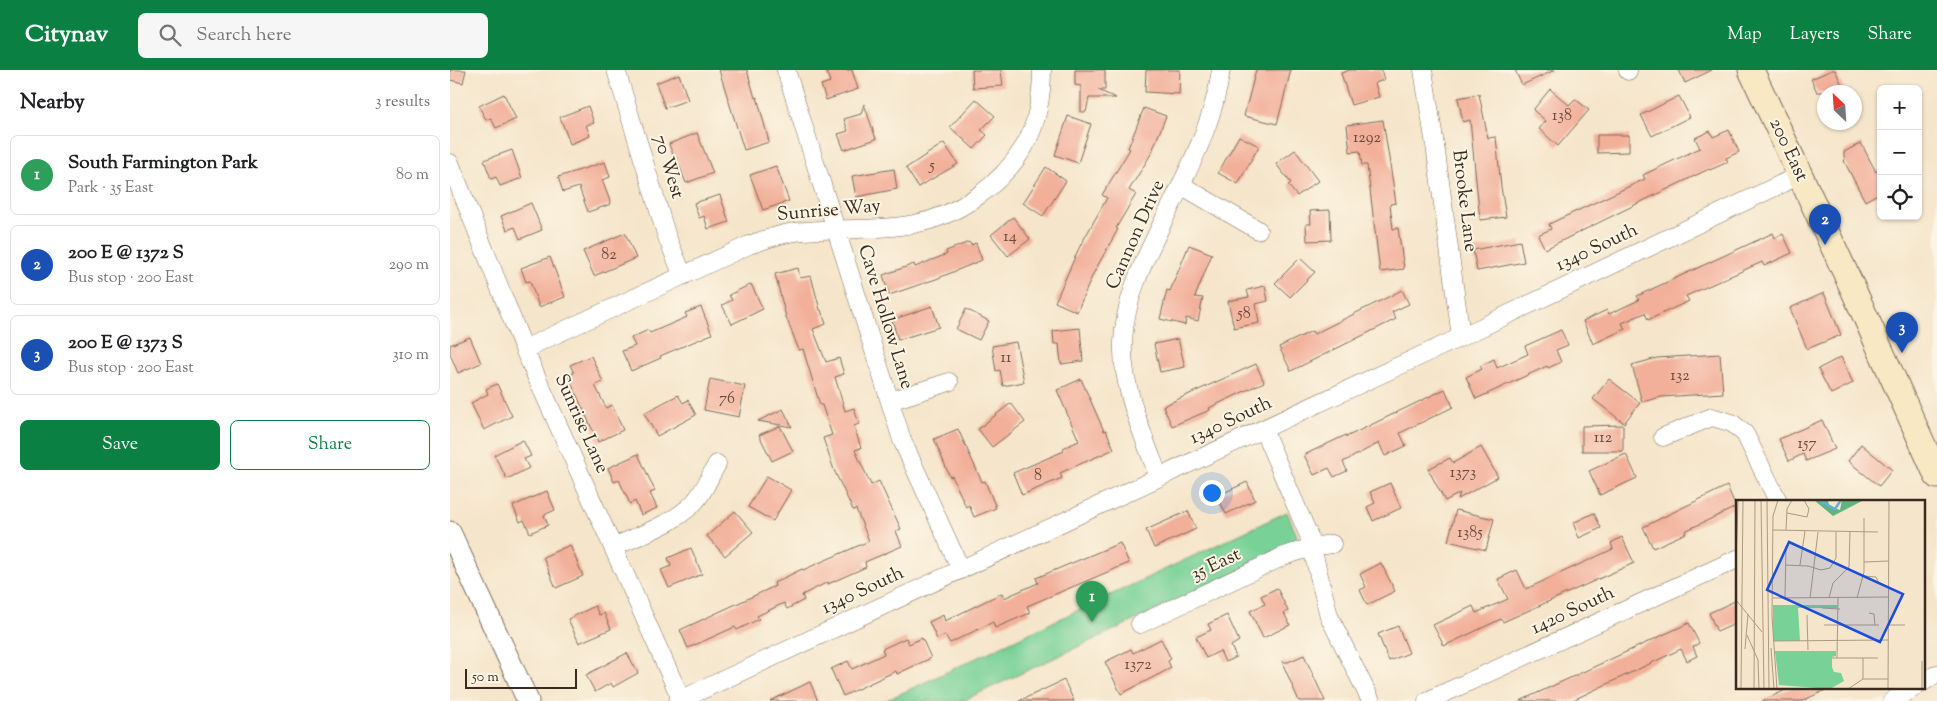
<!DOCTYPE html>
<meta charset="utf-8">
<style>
body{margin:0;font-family:"Sorts Mill Goudy",serif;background:#f6f6f6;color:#202124}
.controls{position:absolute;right:15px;top:15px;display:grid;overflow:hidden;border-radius:8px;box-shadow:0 1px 4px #0004}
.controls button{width:45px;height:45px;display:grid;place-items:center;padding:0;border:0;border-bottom:1px solid #e0e0e0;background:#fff;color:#202124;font:25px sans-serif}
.compass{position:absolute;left:1367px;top:15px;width:45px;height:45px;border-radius:50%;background:#fff;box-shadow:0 1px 4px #0004;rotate:335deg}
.scale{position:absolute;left:15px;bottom:12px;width:112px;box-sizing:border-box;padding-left:5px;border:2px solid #3b2a1e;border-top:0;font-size:14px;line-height:18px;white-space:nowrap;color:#3b2a1e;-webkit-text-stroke:4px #fcf5e5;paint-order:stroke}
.you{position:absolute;left:761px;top:422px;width:18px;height:18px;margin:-12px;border:4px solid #fff;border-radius:50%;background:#1a73e8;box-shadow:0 0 0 8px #1a73e833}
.badge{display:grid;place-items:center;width:32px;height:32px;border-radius:50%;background:#0b8043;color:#fff;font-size:16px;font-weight:700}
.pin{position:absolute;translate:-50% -41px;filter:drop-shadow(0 1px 2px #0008)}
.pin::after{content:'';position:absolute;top:26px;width:18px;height:15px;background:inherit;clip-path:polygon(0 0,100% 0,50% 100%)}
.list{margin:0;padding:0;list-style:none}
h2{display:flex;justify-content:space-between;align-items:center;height:65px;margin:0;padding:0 20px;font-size:21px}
h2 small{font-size:16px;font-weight:400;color:#757577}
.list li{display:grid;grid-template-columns:32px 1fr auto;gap:15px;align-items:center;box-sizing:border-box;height:80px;margin:0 10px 10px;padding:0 10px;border:1px solid #e0e0e0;border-radius:8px}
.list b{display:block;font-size:19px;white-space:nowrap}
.list p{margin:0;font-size:16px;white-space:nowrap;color:#757577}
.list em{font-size:16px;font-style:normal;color:#757577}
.actions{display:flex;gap:10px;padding:15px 20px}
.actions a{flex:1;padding:11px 0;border:1px solid #0b8043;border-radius:8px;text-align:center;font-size:18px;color:#0b8043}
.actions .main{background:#0b8043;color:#fff}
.icon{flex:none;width:28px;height:28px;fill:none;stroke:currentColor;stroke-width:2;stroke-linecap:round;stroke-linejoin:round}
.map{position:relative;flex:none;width:1487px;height:631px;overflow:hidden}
header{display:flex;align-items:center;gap:30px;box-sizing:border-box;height:70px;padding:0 25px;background:#0b8043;color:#fff}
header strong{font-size:24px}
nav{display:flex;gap:28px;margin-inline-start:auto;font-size:18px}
.search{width:350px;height:45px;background:#f6f6f6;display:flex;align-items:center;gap:12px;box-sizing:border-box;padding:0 18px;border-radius:8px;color:#757577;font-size:19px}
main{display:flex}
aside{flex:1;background:#fff}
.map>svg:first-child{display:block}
.green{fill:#78d197;stroke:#5a7e5a}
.building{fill:#f2af99}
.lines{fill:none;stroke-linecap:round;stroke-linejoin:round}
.minor-casing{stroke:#7c6b5a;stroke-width:19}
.tertiary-casing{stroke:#7c6b5a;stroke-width:23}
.secondary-casing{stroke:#7c6b5a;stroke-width:27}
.minor{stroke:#fff;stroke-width:18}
.tertiary{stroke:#fff;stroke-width:21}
.secondary{stroke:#f8e8c3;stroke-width:25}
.labels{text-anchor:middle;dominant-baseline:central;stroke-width:4;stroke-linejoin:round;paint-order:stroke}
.number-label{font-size:16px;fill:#694b3d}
.street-label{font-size:19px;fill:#3b2a1e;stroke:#fcf5e5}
.inset-river{fill:none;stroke:#60b0da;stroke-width:2.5}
.inset-road{fill:none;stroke:#ab9a85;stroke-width:1}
.view{fill:#1d4ed8;fill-opacity:0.15;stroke:#1d4ed8;stroke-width:2.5}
.inset-edge{fill:none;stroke:#3b2a1e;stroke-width:2.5}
</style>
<header>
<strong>Citynav</strong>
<div class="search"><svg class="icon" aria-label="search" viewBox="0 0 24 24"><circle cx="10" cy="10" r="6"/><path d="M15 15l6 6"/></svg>Search here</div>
<nav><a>Map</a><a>Layers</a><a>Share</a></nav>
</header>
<main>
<aside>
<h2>Nearby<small>3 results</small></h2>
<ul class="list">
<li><span class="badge" style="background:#2e9e5b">1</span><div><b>South Farmington Park</b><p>Park · 35 East</p></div><em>80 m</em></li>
<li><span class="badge" style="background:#1a4fb4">2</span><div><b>200 E @ 1372 S</b><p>Bus stop · 200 East</p></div><em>290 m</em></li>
<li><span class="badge" style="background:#1a4fb4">3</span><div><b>200 E @ 1373 S</b><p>Bus stop · 200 East</p></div><em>310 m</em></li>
</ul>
<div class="actions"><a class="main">Save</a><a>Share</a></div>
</aside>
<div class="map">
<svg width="1487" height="631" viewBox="0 0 1487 631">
<rect width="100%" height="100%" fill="#fcf5e5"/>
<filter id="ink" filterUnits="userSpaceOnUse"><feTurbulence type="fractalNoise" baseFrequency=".02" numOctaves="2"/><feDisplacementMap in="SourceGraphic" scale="10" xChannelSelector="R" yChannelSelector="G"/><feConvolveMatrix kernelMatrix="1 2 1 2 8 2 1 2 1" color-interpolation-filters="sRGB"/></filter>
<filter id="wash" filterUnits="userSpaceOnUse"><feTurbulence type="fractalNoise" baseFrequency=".0096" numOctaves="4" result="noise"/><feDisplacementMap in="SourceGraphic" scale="20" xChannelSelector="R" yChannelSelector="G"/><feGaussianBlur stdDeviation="1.12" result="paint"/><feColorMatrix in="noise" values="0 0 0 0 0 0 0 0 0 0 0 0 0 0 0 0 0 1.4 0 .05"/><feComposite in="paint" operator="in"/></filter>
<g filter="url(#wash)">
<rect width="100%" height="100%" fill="#f5e5ca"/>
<path class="green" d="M837 442 850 473 512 631H435Z"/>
<g id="blocks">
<path class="building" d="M0 0H16L13 13 0 10Z
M269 0H297L305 28 307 27 319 72 294 80Z
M376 0H402L408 19 376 30 371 15 380 12Z
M522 0H551L553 16 523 18Z
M625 0H655V20H648L666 28H639L636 42H631V16L625 15Z
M696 0H730L729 24 695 22Z
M806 0H841L827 54 794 46Z
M900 0H931L934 10 925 13 929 27 901 35 891 3Z
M1065 0H1105L1072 15Z
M1229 0H1262L1235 13Z
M1382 0H1385L1395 22H1367L1361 9Z
M229 4 238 30 215 38 206 13Z
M1100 19 1119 35 1125 29 1139 40 1108 76 1089 59 1096 51 1083 40Z
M54 24 66 49 46 58 41 48 36 50 29 36Z
M1029 24 1038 68 1046 67 1051 117 1056 147 1030 150 1020 50 1013 52 1008 28Z
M1229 26 1240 47 1202 66 1191 45Z
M526 29 545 46 531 60 537 65 524 79 500 57Z
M414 34 426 69 394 80 388 64 398 61 394 49 411 44Z
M138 36 144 53 136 55 140 66 120 74 110 47Z
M694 38 716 46 701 84 679 120 686 124 666 158 668 159 643 204 627 242 605 232 629 178 657 128 652 125 680 79 678 78Z
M618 46 641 54 628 93 605 85Z
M933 50 946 133 940 134 943 159 948 158 954 199 930 202 917 95H912L910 81 900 82 897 55Z
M1279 60 1289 82 1276 88 1278 92 1260 100 1259 99 1203 126 1095 179 1088 165 1101 159 1099 154 1195 109 1193 105 1250 78 1245 68 1260 61 1263 67Z
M247 63 263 103 236 113 226 87 224 88 219 74Z
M1147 65H1179V82L1147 83Z
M789 66 809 76 788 114 768 103Z
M494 73 508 94 468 117 456 98Z
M1411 73 1426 102 1431 99V122L1415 131 1394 91 1395 90 1394 87V82Z
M62 80 72 108 50 116 46 107 41 109 34 90Z
M845 80 868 111 847 126 838 115 841 113 826 94Z
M155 92 160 107 152 110 161 134 138 142 129 117 113 122 108 107Z
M326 96 339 131 313 140 300 105Z
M596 97 616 111 593 146 573 133Z
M444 99 447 119 406 127 402 106Z
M270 125 279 152 258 159 254 146 249 148 244 133Z
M81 133 92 160 70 169 65 157 57 160 51 146Z
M880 140 881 170 857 171 856 154H861L860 141Z
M563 147 580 169 558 186 541 165Z
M175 163 186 188 144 206 133 181Z
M1323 163 1325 168 1333 164 1342 183 1314 196 1312 192 1236 226 1239 231 1198 250 1195 243 1172 253 1175 259 1143 274 1133 251 1157 240 1159 244 1189 230 1187 226Z
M1070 171 1074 192 1027 201 1023 180Z
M519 172 521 175 526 173 532 190 486 209 439 225 433 205 464 194 465 197 497 184 496 181Z
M739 175 762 184 745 227 753 228 748 251 736 248 735 255 710 249 717 220 720 221Z
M100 187 115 227 89 237 80 211 76 212 71 198Z
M850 188 865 202 840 227 825 213Z
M348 198 350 208 361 206 370 240H371L376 254 363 259 376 292 389 288 394 304 385 307 395 341 404 338 409 354 404 356 411 378 405 380 421 415 429 411 451 459 446 461 452 476 415 492 416 497 378 514V512L352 525 354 530 337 539 334 533 307 546 309 549 287 560 285 557 238 578 230 560 325 516 324 513 352 499 353 500 419 471 406 439 403 440 384 400 373 368 382 365 372 335H370L353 279 349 280 336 247 325 204Z
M301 214 313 239 282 254 272 235 282 230 279 225Z
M815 216 818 231 806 234 809 253 784 258 778 231 799 227 797 220Z
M952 220 959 234 942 242 946 249 841 301 829 277 862 261 864 264Z
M1374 223 1391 265 1357 279 1340 238Z
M482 236 489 257 448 270 442 250Z
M251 237 262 264 210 286 211 288 181 301 172 281 185 276 181 268 198 260 200 263 237 247 235 243Z
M516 239 539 251 529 270 506 259Z
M630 258 633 291 611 294 609 274H604L603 261Z
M1111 260 1118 275 1106 280 1111 292 1098 298 1097 296 1026 329 1016 307 1032 299 1030 296 1044 289 1047 298 1078 284 1075 276Z
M20 267 31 293 8 303 0 284V275Z
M728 269 735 297 710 302 704 274Z
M566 272 574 312 553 316 550 300 546 301 542 276Z
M1270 284 1273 323 1211 327 1192 332 1182 295 1207 288Z
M141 286 153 312 145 315 156 338 162 335 173 360 148 372 118 306 124 303 120 295Z
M1391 287 1403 313 1381 324 1368 299Z
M806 294 814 312 759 338 760 340 722 356 713 336Z
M260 309 295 316 289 347 254 340Z
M631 309 654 361 656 360 664 379 610 403 612 408 572 425 563 403 614 381 613 378 629 371 607 320Z
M1159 309 1190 333 1174 353 1143 329Z
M47 314 62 346 34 360 21 333 38 324 36 319Z
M995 319 1003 337 950 363 956 376 935 386 929 373 893 392 897 401 884 407 879 398 864 405 854 385 896 365V367Z
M228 325 233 333 238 330 246 345 207 366 194 343Z
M561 333 575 352 542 377 528 359Z
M333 339 342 357 308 351Z
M1372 350 1385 379 1356 391 1353 384 1339 391 1329 369Z
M1173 355V381H1132V356Z
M330 356 343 381 322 391 309 365Z
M508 359 532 412 535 411 546 438 524 447 519 435 516 437 502 406 500 407 484 369Z
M73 370 81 386 74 389 79 398 57 409 44 385Z
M1411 374 1442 400 1429 416 1398 391Z
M1031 377 1048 407 1008 429 1010 423 995 431 978 399 1000 388 1003 393Z
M188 384 205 421 200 423 207 438 191 445 185 431 180 434 169 410 164 412 158 398Z
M1176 384 1187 408 1150 425 1139 401Z
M317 406 341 420 323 451 298 437Z
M797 412 805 430 776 444 767 426Z
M940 413 951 438 923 451 917 437 925 433 920 422Z
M1277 416 1286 437 1235 461 1236 463 1203 478 1193 457Z
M97 421 105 440 94 445 98 455 80 463 74 450 70 452 63 436Z
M1006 440 1044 449 1036 480 998 471Z
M285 441 303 462 275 486 257 466Z
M738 441 746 459 704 478 696 460Z
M1144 443 1151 458 1129 468 1123 453Z
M1172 467 1184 493 1053 552 1051 549 994 576 983 555 1023 536 1026 543 1058 529 1048 509 1067 500 1076 519 1163 479 1161 473Z
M670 473 679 493 577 536 580 543 545 558 543 552 500 573 495 565 487 569 479 552 493 545 495 551 552 523 554 528 588 513 586 508Z
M120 475 133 506 106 518 93 487Z
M241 478 252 504 219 518 211 500 221 496 218 488Z
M931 493 945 521 917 535 910 520 916 517 910 504Z
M827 518 838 541 834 543 840 555 813 568 800 541 815 534 811 526Z
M1287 530V553L1267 562 1259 543Z
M145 536 149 545 154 543 161 559 129 573 118 549Z
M777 545 789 571 781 576 786 587 775 592 770 581 756 588 746 567 761 560 758 554Z
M1239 553 1249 573 1243 577 1247 586 1237 591 1231 579 1121 631H1070Z
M948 556 959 583 939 591 928 564Z
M456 568 459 574 472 568 481 588 447 604 446 601 393 626 381 599 398 591 402 599 434 584 432 579Z
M711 569 721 589 718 591 721 598 671 624 655 592 681 579 683 583Z
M177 583 188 603 163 617 161 613 145 622 136 605Z
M854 585 875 631H849L832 592H838Z
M614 610 624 631H569Z
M360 612 368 631H320Z
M1342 617H1382L1352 631H1312Z"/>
</g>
</g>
<g filter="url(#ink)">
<use href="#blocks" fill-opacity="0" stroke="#7c6b5a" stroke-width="1"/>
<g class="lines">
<defs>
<path id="minor" d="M166 0 217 167 233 206
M336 0 452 370 511 500
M973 0 985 75 1011 267
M1178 0V1
M0 93 74 279 231 629
M731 115 808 160
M74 279 299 175C317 169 335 162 354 161 391 158 428 161 464 154 508 146 551 115 574 77 587 55 592 25 592 0
M440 331 499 312
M813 359 859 466 879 546 921 631
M1213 367 1262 347 1282 353 1295 364 1328 431
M709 407C694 368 671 315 673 273 674 233 691 197 708 162 733 110 763 58 771 0
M164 477C191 464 233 451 250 425 257 415 261 404 267 394
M690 554 834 486 862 477 882 474
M1473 612 1487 604
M228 631 1011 267 1350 105
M977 631 1287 489
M1442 631 1465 617"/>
<path id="tertiary" d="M0 462 78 631"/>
<path id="secondary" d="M1301 0 1403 219 1487 406"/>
</defs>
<use href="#minor" class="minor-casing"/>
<use href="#tertiary" class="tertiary-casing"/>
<use href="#secondary" class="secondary-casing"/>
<use href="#minor" class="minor"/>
<use href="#tertiary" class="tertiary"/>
<use href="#secondary" class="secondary"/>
</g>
</g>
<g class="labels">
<g class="number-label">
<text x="1112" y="46">138</text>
<text x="917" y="68">1292</text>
<text x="482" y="96">5</text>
<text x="560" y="167">14</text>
<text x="159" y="185">82</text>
<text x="794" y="244">58</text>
<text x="556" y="288">11</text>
<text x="1230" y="306">132</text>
<text x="277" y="329">76</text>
<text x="1153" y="368">112</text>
<text x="1357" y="374">157</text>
<text x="1013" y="403">1373</text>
<text x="588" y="406">8</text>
<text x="1020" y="463">1385</text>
<text x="688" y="595">1372</text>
</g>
<g class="street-label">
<text transform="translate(1338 80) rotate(65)">200 East</text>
<text transform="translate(218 97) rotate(73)">70 West</text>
<text transform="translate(1014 131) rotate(83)">Brooke Lane</text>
<text transform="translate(379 141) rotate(-5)">Sunrise Way</text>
<text transform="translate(686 165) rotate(-66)">Cannon Drive</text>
<text transform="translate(1147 178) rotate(-25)">1340 South</text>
<text transform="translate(435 247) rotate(73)">Cave Hollow Lane</text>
<text transform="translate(781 351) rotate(-25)">1340 South</text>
<text transform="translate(131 354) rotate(66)">Sunrise Lane</text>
<text transform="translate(766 495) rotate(-25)">35 East</text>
<text transform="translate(413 521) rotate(-25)">1340 South</text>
<text transform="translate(1123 541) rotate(-25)">1420 South</text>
</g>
</g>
<g transform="translate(1286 430)">
<rect width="189" height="189" fill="#f5e5ca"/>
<path d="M37 105H101V108H62L64 141H37ZM39 151H100V156L96 157V167L98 172 105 173 108 181 94 189 43 185Z" fill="#78d197"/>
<path d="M78 0H92L93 6 104 10 106 0H128L97 16Z" fill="#62b380"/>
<path class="inset-river" d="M83 0 99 9 105 0"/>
<path class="inset-road" d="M25 0 28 189M31 0 33 189M51 13 71 17 73 9 68 0M37 30 142 32M50 30 51 9 56 0M128 62 153 61M0 63 2 0M49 65 72 66 85 70 94 68 100 58V32M64 65 69 31M128 76 140 77 143 83M37 98 152 97M49 98 50 46M74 98 82 32M93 98 97 83 113 67 114 32M121 98 128 72V18M0 100 26 132M86 108 104 109M133 113 138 114 139 125M71 115 72 150M88 125H143M152 125H169M11 135 22 160 23 189M37 141 152 140M35 148 38 189M9 149 12 114M96 158H142M101 158 102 98M127 158V179M186 161V189M5 189 7 0M18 189 19 0M41 189 36 116 37 16 42 0M112 189 127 179H152M152 189 153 0"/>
<path class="view" d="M53 42 167 94 144 142 31 90Z"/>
<rect width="189" height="189" class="inset-edge"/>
</g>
</svg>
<div class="controls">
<button>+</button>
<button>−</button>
<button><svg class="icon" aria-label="locate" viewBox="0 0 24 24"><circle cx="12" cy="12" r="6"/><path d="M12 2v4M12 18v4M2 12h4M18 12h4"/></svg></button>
</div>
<svg class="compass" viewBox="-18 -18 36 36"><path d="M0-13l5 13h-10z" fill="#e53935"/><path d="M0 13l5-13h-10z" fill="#757577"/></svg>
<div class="scale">50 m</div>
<div class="you"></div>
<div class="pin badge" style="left:642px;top:552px;background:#2e9e5b">1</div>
<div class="pin badge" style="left:1375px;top:175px;background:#1a4fb4">2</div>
<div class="pin badge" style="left:1452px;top:283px;background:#1a4fb4">3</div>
</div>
</main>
